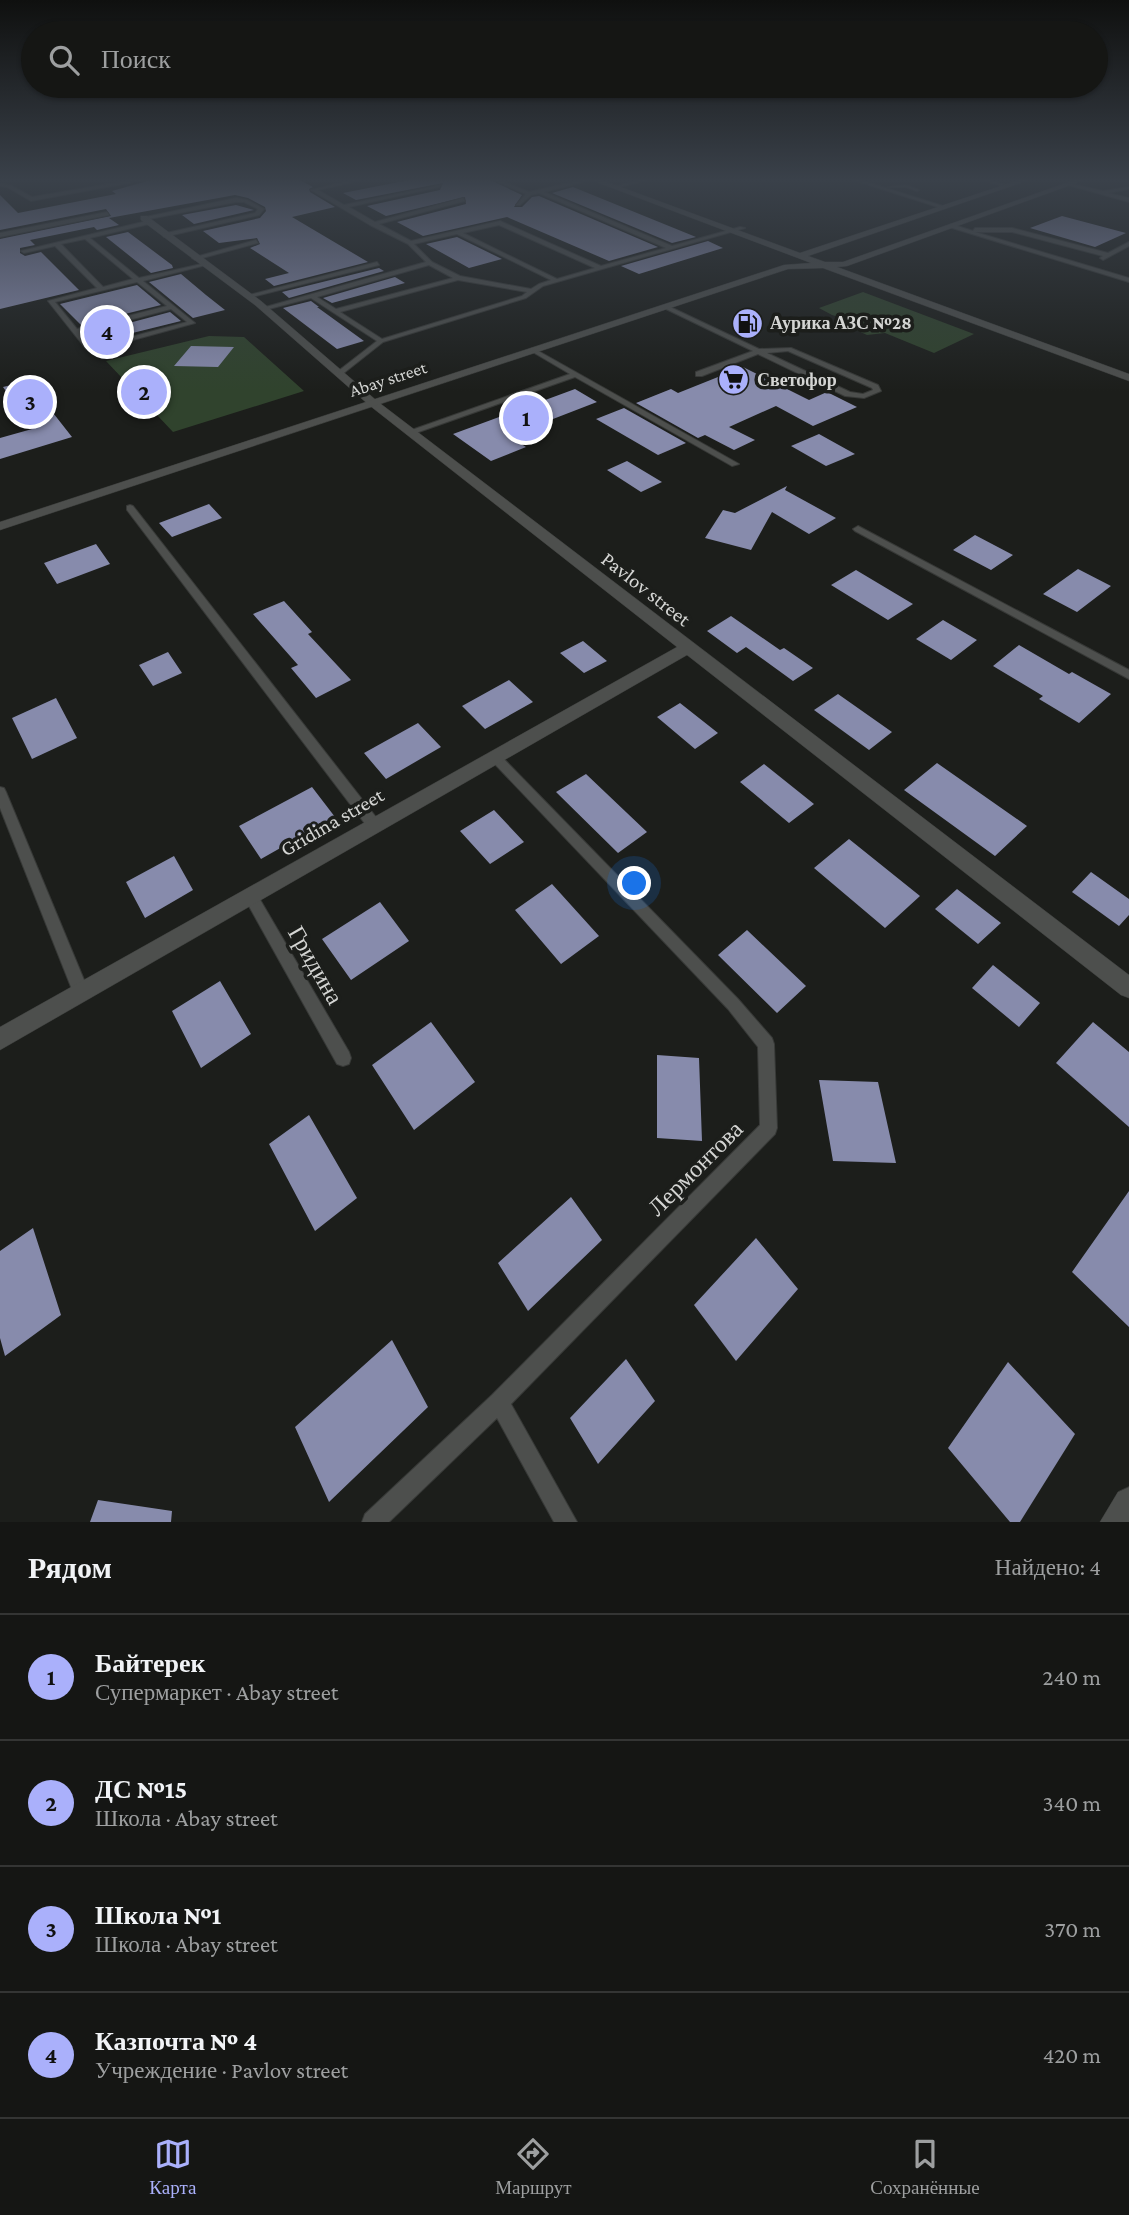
<!DOCTYPE html>
<html lang="ru">
<meta charset="utf-8">
<style>
body{margin:0;font-family:"Crimson Pro",serif;background:#222322;color:#f1f3f6}
.you{position:absolute;left:635px;top:884px;width:24px;height:24px;margin:-18px;border:5px solid #fff;border-radius:50%;background:#1a73e8;box-shadow:0 0 0 10px #1a73e833}
.badge{display:grid;place-items:center;width:46px;height:46px;border-radius:50%;background:#aab0fb;color:#111;font-size:23px;font-weight:700}
.pin{position:absolute;translate:-50% -50%;border:4px solid #fff;box-shadow:0 2px 7px #0006}
.list{margin:0;padding:0;list-style:none}
h2{display:flex;justify-content:space-between;align-items:center;height:91px;margin:0;padding:0 28px;font-size:30px}
h2 small{font-size:23px;font-weight:400;color:#9d9fa0}
.list li{display:grid;grid-template-columns:46px 1fr auto;gap:21px;align-items:center;box-sizing:border-box;height:126px;padding:0 28px;border-top:2px solid #343534}
.list b{display:block;font-size:26px;white-space:nowrap}
.list p{margin:0;font-size:23px;white-space:nowrap;color:#9d9fa0}
.list em{font-size:23px;font-style:normal;color:#9d9fa0}
.icon{flex:none;width:38px;height:38px;fill:none;stroke:currentColor;stroke-width:2;stroke-linecap:round;stroke-linejoin:round}
.map{position:relative;flex:none;width:1129px;height:1522px;overflow:hidden}
.search{position:absolute;background:#151614;box-shadow:0 2px 5px #0004;left:21px;right:21px;top:21px;height:77px;display:flex;align-items:center;gap:18px;box-sizing:border-box;padding:0 24px;border-radius:38px;color:#9d9fa0;font-size:26px}
.sheet{height:595px;background:#151614}
nav{display:flex;justify-content:space-around;align-items:center;box-sizing:border-box;height:98px;border-top:2px solid #343534;background:#151614;font-size:19px;color:#9d9fa0}
nav a{display:grid;justify-items:center;gap:4px}
nav .on{color:#aab0fb}
.map>svg:first-child{display:block}
.green{fill:#30432d}
.building{fill:#878bac}
.lines{fill:none;stroke-linecap:round;stroke-linejoin:round}
.lane-casing{stroke:#373937;stroke-width:2}
.street-casing{stroke:#373937;stroke-width:1}
.secondary-casing{stroke:#373937;stroke-width:1}
.lane{fill:#4d4f4d;fill-rule:evenodd}
.street{fill:#4d4f4d;fill-rule:evenodd}
.secondary{fill:#4d4f4d;fill-rule:evenodd}
.labels{text-anchor:middle;dominant-baseline:central;stroke-width:7;stroke-linejoin:round;paint-order:stroke}
.far-poi-label{font-size:18px;font-weight:bold;fill:#d4d5d3;stroke:#1c1e1b;text-anchor:start}
.far-street-label{font-size:18px;fill:#d4d5d3;stroke:#1c1e1b}
.street-label{font-size:21px;fill:#d4d5d3;stroke:#1c1e1b}
.near-street-label{font-size:24px;fill:#d4d5d3;stroke:#1c1e1b}
</style>
<div class="map">
<svg width="1129" height="1522" viewBox="0 0 1129 1522">
<rect width="100%" height="100%" fill="#1c1e1b"/>
<path class="green" d="M863 292 974 334 934 353 885 333 867 335 854 329 857 322 832 315 819 308Z
M209 336 244 337 304 391 173 432 106 361Z"/>
<path class="building" d="M158 178H296L313 187 309 189 310 192 335 207 292 217 368 262 274 286 265 279 289 273 250 248 260 244 257 238 219 243 203 231 260 218 266 211 265 207 248 198 235 195 109 218 119 225 97 230 94 227 30 240 35 245 20 248V253L25 256 41 252 79 290 0 309V239L111 216 106 209 0 230V195L18 213 116 194 112 191Z
M419 178H486L522 195 514 207H522L532 197 539 196 658 247 609 261 507 217 423 236 397 222 466 204 465 197 386 216 367 206 440 190 443 183 356 200 343 193Z
M573 187 696 237 672 243 552 193Z
M236 205 254 210 194 224 182 215Z
M1062 216 1126 233 1095 247 1030 228Z
M128 232 172 265 173 268 151 273 106 237Z
M457 237 502 259 469 268 426 244Z
M708 241 723 248 639 274 621 266Z
M379 268 384 271 289 298 282 292Z
M181 274 206 295 225 310 193 318 149 282Z
M395 277 405 283 332 303 323 298Z
M137 285 161 305 81 325 60 304Z
M311 301 319 307H317L364 341 337 349 283 308Z
M170 312 181 321 96 342 88 334Z
M191 346 234 347 218 367 174 366Z
M743 367 809 400 827 392 857 407 813 426 776 406 729 427 755 440 734 450 705 435 698 438 636 403 671 389 678 393Z
M28 381 72 437 0 459V438L32 429 3 387Z
M575 389 597 402 509 436 526 447 491 461 453 434Z
M624 408 686 443 658 455 596 419Z
M819 434 855 454 826 466 791 446Z
M627 461 662 482 641 492 607 470Z
M787 486 785 490 836 518 809 534 772 512 751 550 705 538 723 510 735 513Z
M209 504 222 518 172 537 159 523Z
M975 535 1013 555 991 570 953 550Z
M96 544 110 564 57 584 44 563Z
M1078 569 1111 586 1077 612 1043 594Z
M856 570 913 604 888 620 831 585Z
M284 601 312 632 308 634 351 680 316 698 291 668 298 665 253 614Z
M731 616 780 650 784 648 813 668 793 681 746 647 737 653 707 631Z
M943 620 977 640 951 660 916 639Z
M583 641 607 661 584 673 560 653Z
M1019 645 1069 674 1072 672 1111 694 1079 723 1039 699 1043 696 993 666Z
M168 652 182 673 153 686 139 665Z
M509 680 533 702 485 729 462 706Z
M838 694 892 732 869 750 814 710Z
M56 698 77 738 32 759 12 718Z
M680 703 718 733 695 749 657 717Z
M418 723 441 747 386 779 364 753Z
M937 763 1027 826 995 856 904 790Z
M764 764 814 804 789 823 740 782Z
M586 774 647 832 618 853 556 792Z
M312 787 335 817 261 859 239 826Z
M494 810 524 842 490 864 460 831Z
M849 839 920 896 885 928 814 868Z
M174 856 193 890 145 918 126 882Z
M1091 872 1129 899V915L1119 926 1072 892Z
M552 884 599 936 561 964 515 910Z
M957 889 1001 923 978 944 935 909Z
M380 902 409 941 351 980 322 939Z
M747 930 806 986 777 1013 718 955Z
M993 965 1040 1003 1019 1027 972 988Z
M220 981 251 1034 201 1068 172 1011Z
M431 1022 475 1082 414 1130 372 1065Z
M1093 1022 1129 1052V1127L1056 1063Z
M657 1055 699 1058 702 1141 657 1138Z
M819 1080 878 1082 896 1163 833 1161Z
M309 1115 357 1198 315 1231 269 1144Z
M1129 1191V1327L1072 1272Z
M571 1197 602 1240 528 1311 498 1263Z
M33 1228 61 1315 5 1356 0 1338V1251Z
M756 1238 798 1289 736 1361 694 1305Z
M392 1340 428 1407 329 1502 295 1427Z
M626 1359 655 1401 598 1464 570 1418Z
M1008 1362 1075 1434 1020 1522H1010L948 1448Z
M98 1500 172 1511 171 1522H90Z"/>
<g class="lines">
<defs>
<path id="lane" d="M144 178H155L31 201 7 187 0 186V184L10 185 32 197Z
M361 178H370L318 190 344 205 441 185 439 187 349 207 375 222 463 198 465 201 379 224 411 241 500 221 601 266 666 248 539 193 531 195 520 205H516L526 194 488 178H494L529 192 590 178H598L544 192 672 246 740 227 745 228 543 286 526 298 383 342 340 376 336 374 337 372 377 341 311 298 265 310 262 308 426 262 408 244 370 225 311 190ZM499 225 595 268 557 279 463 233ZM457 234 551 280 539 284 531 289 460 276 432 262 414 244ZM429 265 453 278 336 309 317 297ZM458 280 527 292 522 296 382 339 340 312Z
M647 178H656L615 188 613 187Z
M847 178H854L946 207 941 208Z
M975 178H983L1009 186 1007 187Z
M1068 183 1103 191 1129 187V189L1108 193 1129 198V202L1068 185Z
M906 185 919 190 917 191 906 187H888Z
M236 198 247 200 264 209 259 215 164 237 162 234 255 213 258 209 244 202H236L144 220 141 218Z
M107 212 109 215 0 237V233Z
M147 221 149 224 90 238 139 278 206 263V265L143 281 195 323 93 351 86 349 48 301 97 288 55 246 24 253 21 251ZM85 239 133 279 103 287 61 244ZM137 282 167 306 77 329 55 302ZM171 309 187 322 93 347 80 333Z
M951 224 973 231 975 228H1012L1108 253 1129 242V246L1103 260 1100 258 1103 256 1012 232H975L1129 278V282L949 227Z
M256 240 258 243 195 260 192 258Z
M377 262 379 265 248 298 245 296Z
M664 306H668L759 349 791 348 878 385 881 391 864 398 845 396 758 354 702 376H696V372L753 351 664 308ZM788 351 872 388 873 390 863 394 850 392 767 353Z
M533 348 739 464 732 466 575 377 413 434 406 432 570 374 531 351V349Z
M130 505 133 506 379 821 381 825 379 829 374 830 369 829 127 510V506Z
M858 526 1129 670V679L855 531 853 529Z
M494 751 498 753 738 999 772 1038 774 1044 777 1128 775 1134 511 1404 577 1522H554L497 1418 389 1522H362L365 1514 492 1395 760 1125 758 1047 728 1009 490 759 488 756Z
M0 787 4 788 6 792 89 992 86 997 81 999 76 997 73 992 0 808Z
M250 889 255 891 349 1052 351 1058 349 1064 343 1066 337 1064 245 899 243 895 245 891Z"/>
<path id="street" d="M141 216H147L261 301 377 401 1129 975V998L1121 995 687 655 0 1050V1027L677 647 369 405 255 305 141 220Z
M1129 1487V1522H1100L1118 1492Z"/>
<path id="secondary" d="M586 178H596L800 253 1025 178H1035L808 256 825 262H843L1080 178H1090L847 266 837 267 1129 374V381L823 268 788 269 0 530V522L784 265 811 263Z"/>
</defs>
<use href="#lane" class="lane-casing"/>
<use href="#street" class="street-casing"/>
<use href="#secondary" class="secondary-casing"/>
<use href="#lane" class="lane"/>
<use href="#street" class="street"/>
<use href="#secondary" class="secondary"/>
</g>
<linearGradient id="sky" x2="0" y2="1"><stop stop-color="#0f100f"/><stop offset="0.46" stop-color="#3a414a"/><stop offset="1" stop-color="#3a414a" stop-opacity="0"/></linearGradient>
<rect width="1129" height="391" fill="url(#sky)"/>
<defs>
<symbol id="fuel-disc" viewBox="-11 -11 22 22"><circle r="9.5" fill="#aab0fb" stroke="#1c1e1b"/><path d="M-5.5-6h7V0h2V4h1.3V-2.5L3-4.5l.8-.8L6-3V5H2.5V1h-1V6h-7ZM-4.2-4.7v3.2H.2V-4.7Z" fill="#111"/></symbol>
<symbol id="supermarket-disc" viewBox="-11 -11 22 22"><circle r="9.5" fill="#aab0fb" stroke="#1c1e1b"/><path d="M-6-5.5h2.5l.6 2H6L4.5 2H-2.5L-4.4-4H-6ZM-1.5 3.2a1.3 1.3 0 1 0 .1 0ZM3 3.2a1.3 1.3 0 1 0 .1 0Z" fill="#111"/></symbol>
</defs>
<g fill-rule="evenodd">
<use href="#fuel-disc" x="730" y="306" width="35" height="35"/>
<use href="#supermarket-disc" x="716" y="362" width="35" height="35"/>
</g>
<g class="labels">
<g class="far-poi-label">
<text x="770" y="323">Аурика АЗС №28</text>
<text x="757" y="380">Светофор</text>
</g>
<g class="far-street-label">
<text transform="translate(388 379) rotate(-18)">Abay street</text>
</g>
<g class="street-label">
<text transform="translate(646 589) rotate(38)">Pavlov street</text>
<text transform="translate(332 822) rotate(-30)">Gridina street</text>
</g>
<g class="near-street-label">
<text transform="translate(316 965) rotate(60)">Гридина</text>
<text transform="translate(695 1168) rotate(-45)">Лермонтова</text>
</g>
</g>
</svg>
<div class="you"></div>
<div class="pin badge" style="left:526px;top:418px">1</div>
<div class="pin badge" style="left:144px;top:392px">2</div>
<div class="pin badge" style="left:30px;top:402px">3</div>
<div class="pin badge" style="left:107px;top:332px">4</div>
<div class="search"><svg class="icon" aria-label="search" viewBox="0 0 24 24"><circle cx="10" cy="10" r="6"/><path d="M15 15l6 6"/></svg>Поиск</div>
</div>
<section class="sheet">
<h2>Рядом<small>Найдено: 4</small></h2>
<ul class="list">
<li><span class="badge">1</span><div><b>Байтерек</b><p>Супермаркет · Abay street</p></div><em>240 m</em></li>
<li><span class="badge">2</span><div><b>ДС №15</b><p>Школа · Abay street</p></div><em>340 m</em></li>
<li><span class="badge">3</span><div><b>Школа №1</b><p>Школа · Abay street</p></div><em>370 m</em></li>
<li><span class="badge">4</span><div><b>Казпочта № 4</b><p>Учреждение · Pavlov street</p></div><em>420 m</em></li>
</ul>
</section>
<nav>
<a class="on"><svg class="icon" aria-label="map" viewBox="0 0 24 24"><path d="M3 6l6-2 6 2 6-2v14l-6 2-6-2-6 2zM9 4v14M15 6v14"/></svg>Карта</a>
<a><svg class="icon" aria-label="directions" viewBox="0 0 24 24"><path d="M12 3l9 9-9 9-9-9zM9 14v-3h6M13 9l2 2-2 2"/></svg>Маршрут</a>
<a><svg class="icon" aria-label="saved" viewBox="0 0 24 24"><path d="M7 4h10v16l-5-4-5 4z"/></svg>Сохранённые</a>
</nav>
